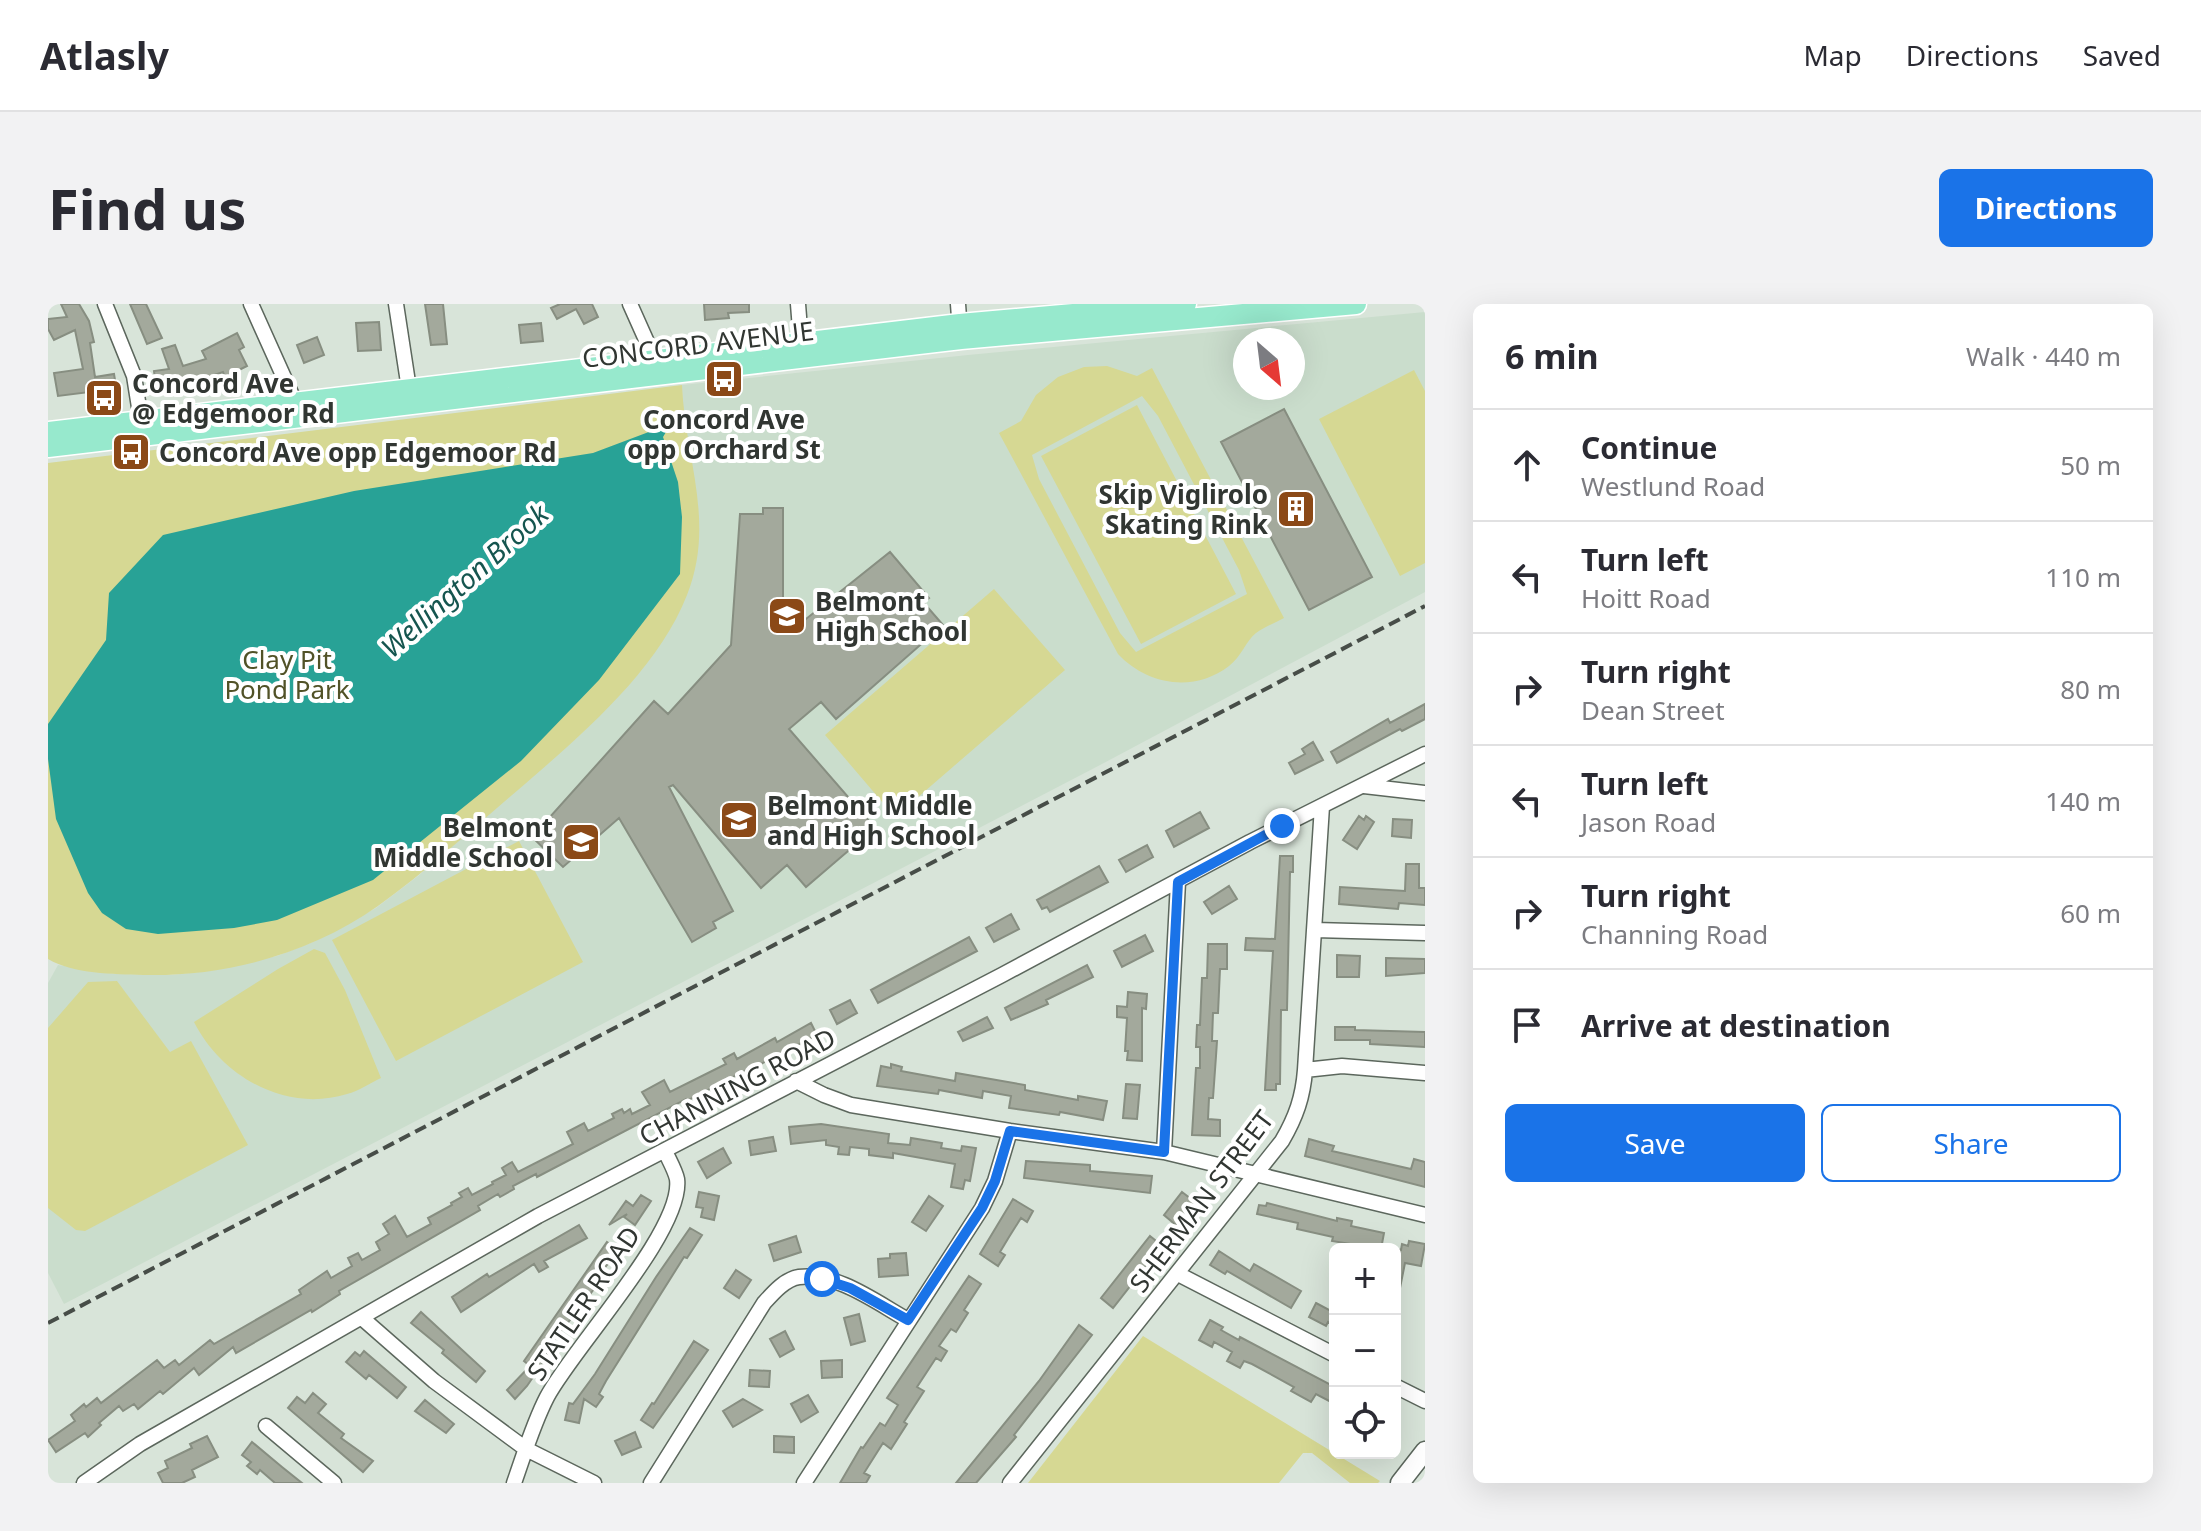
<!DOCTYPE html>
<meta charset="utf-8">
<style>
body{margin:0;font-family:"Noto Sans",sans-serif;background:#f2f2f3;color:#2b2b33}
.controls{position:absolute;right:24px;bottom:24px;display:grid;overflow:hidden;border-radius:12px;box-shadow:0 8px 32px #0002}
.controls button{width:72px;height:72px;display:grid;place-items:center;padding:0;border:0;border-bottom:2px solid #e1e1e2;background:#fff;color:#2b2b33;font:40px sans-serif}
.compass{position:absolute;left:1185px;top:24px;width:72px;height:72px;border-radius:50%;background:#fff;box-shadow:0 8px 32px #0002;rotate:152deg}
.stop{position:absolute;width:24px;height:24px;margin:-18px;border:6px solid #1a73e8;border-radius:50%;background:#fff}
.stop.end{background:#1a73e8;border-color:#fff;box-shadow:0 2px 8px #0008}
.list{margin:0;padding:0;list-style:none}
h2{display:flex;justify-content:space-between;align-items:center;height:104px;margin:0;padding:0 32px;font-size:34px}
h2 small{font-size:26px;font-weight:400;color:#7c7c81}
.list li{display:grid;grid-template-columns:52px 1fr auto;gap:24px;align-items:center;box-sizing:border-box;height:112px;padding:0 32px;border-top:2px solid #e1e1e2}
.list b{display:block;font-size:30px;white-space:nowrap}
.list p{margin:0;font-size:26px;white-space:nowrap;color:#7c7c81}
.list em{font-size:26px;font-style:normal;color:#7c7c81}
.actions{display:flex;gap:16px;padding:24px 32px}
.actions a{flex:1;padding:18px 0;border:2px solid #1a73e8;border-radius:12px;text-align:center;font-size:28px;color:#1a73e8}
.actions .main{background:#1a73e8;color:#fff}
.icon{flex:none;width:44px;height:44px;fill:none;stroke:currentColor;stroke-width:2;stroke-linecap:round;stroke-linejoin:round}
.map{position:relative;flex:none;width:1377px;height:1179px;overflow:hidden;border-radius:12px}
header{display:flex;align-items:center;gap:48px;box-sizing:border-box;height:112px;padding:0 40px;background:#fff;border-bottom:2px solid #e1e1e2}
header strong{font-size:38px}
nav{display:flex;gap:44px;margin-inline-start:auto;font-size:28px}
.intro{display:flex;align-items:center;justify-content:space-between;box-sizing:border-box;height:192px;padding:0 48px}
h1{margin:0;font-size:56px}
.button{padding:20px 36px;border-radius:12px;background:#1a73e8;color:#fff;font-size:28px;font-weight:700}
main{display:flex;gap:48px;padding:0 48px}
aside{flex:1;background:#fff;border-radius:12px;box-shadow:0 8px 32px #0002}
.map>svg:first-child{display:block}
.built{fill:#caddcc;fill-rule:evenodd}
.green{fill:#d6d893;fill-rule:evenodd}
.water{fill:#28a296}
.building{fill:#a3a99c;stroke:#878e81;stroke-width:2}
.lines{fill:none;stroke-linecap:round;stroke-linejoin:round}
.street-casing{stroke:#5c675d;stroke-width:17}
.secondary-casing{stroke:#5c675d;stroke-width:21}
.primary-casing{stroke:#fff;stroke-width:23}
.street{stroke:#fff;stroke-width:14}
.secondary{stroke:#fff;stroke-width:18}
.primary{stroke:#97e9cd;stroke-width:20}
.rail{stroke:#474d48;stroke-width:4;stroke-dasharray:12 6;stroke-linecap:butt}
.route{stroke:#1a73e8;stroke-width:10}
.labels{text-anchor:middle;dominant-baseline:central;stroke-width:8;stroke-linejoin:round;paint-order:stroke}
.street-label{font-size:26px;fill:#313632;stroke:#fff}
.poi-label{font-size:26px;font-weight:bold;fill:#313632;stroke:#fff;text-anchor:start}
.park-label{font-size:26px;fill:#515227;stroke:#fff}
.water-label{font-size:28px;font-style:italic;fill:#15554f;stroke:#fff}
</style>
<header>
<strong>Atlasly</strong>
<nav><a>Map</a><a>Directions</a><a>Saved</a></nav>
</header>
<div class="intro"><h1>Find us</h1><a class="button">Directions</a></div>
<main>
<div class="map">
<svg width="1377" height="1179" viewBox="0 0 1377 1179">
<rect width="100%" height="100%" fill="#d8e4d9"/>
<path class="built" d="M1377 8V288L1054 460 16 1000 0 969V679L10 661 67 670 124 671 160 667 229 652 265 638 328 604 370 572 533 430 591 368 635 111 634 81 920 51ZM1197 36H1245V84H1197Z"/>
<path class="green" d="M1059 62 1089 72 1104 64 1236 314C1227 319 1216 323 1208 329 1198 337 1193 353 1181 362 1146 389 1099 381 1070 350L951 129 973 117 988 91 1010 73 1036 63ZM1094 92 1110 112 1191 266 1199 290 1088 348 1072 329 991 175 984 151Z
M1366 66 1377 87V259L1352 272 1271 115Z
M634 81C637 155 668 218 639 291 609 368 531 433 470 486 424 525 379 567 330 602 262 650 177 673 95 671 65 670 26 670 0 655V159Z
M1089 101 1188 290 1093 340 993 152Z
M946 285 1017 366 847 513 777 431Z
M471 537 535 658 348 757 284 636Z
M266 645 277 649 297 686 333 774C322 779 311 787 299 790 238 809 174 773 146 718L230 665Z
M69 677 122 748 143 737 200 841 37 927 28 926 0 904V724L40 678Z
M1095 1032 1332 1177 1330 1179H1302L1264 1149H1255L1231 1179H980Z"/>
<path class="water" d="M614 123 618 128 615 133 630 178 634 213 632 270 551 376 473 457 325 576 229 616 186 624 110 630 78 625 54 609 40 589 8 515 0 455V420L58 336 61 289 115 231 306 187 545 149Z"/>
<path class="building" d="M13 0H31L41 17 46 38 42 39 47 73 66 70 69 88 42 92 41 88 10 92 6 69 35 65 27 26 6 36 0 25V15L19 13Z
M82 0H98L114 34 99 40Z
M377 0H395L399 40 383 41Z
M512 0H544L550 13 536 20 528 5 509 15 503 4Z
M656 0H701V8L680 9 681 14 657 16Z
M331 18 333 46 310 47 308 19Z
M493 19 495 37 473 39 471 21Z
M189 29 196 43 191 46 199 62 177 73 175 68 140 80 108 83 106 67 121 65 114 45 127 41 135 62 158 55 154 47Z
M269 33 276 51 256 59 249 41Z
M1236 105 1324 273 1261 306 1173 138Z
M715 204H735V299L753 319 842 248 881 294 875 298 895 321 788 415 773 398 741 425 827 524 758 583 739 561 713 584 625 481 621 483 685 607 665 618 668 624 644 638 571 514 515 563 484 533 606 397 620 410 683 341 692 210H715Z
M1377 400V415L1354 427 1352 425 1289 459 1283 448 1340 415 1342 419Z
M1265 438 1275 456 1247 470 1241 459 1257 450 1254 445Z
M1152 508 1161 524 1126 543 1118 527Z
M1311 512 1316 516 1318 512 1326 518 1309 545 1295 536Z
M1345 515 1364 516 1363 534 1344 532Z
M1099 541 1105 553 1078 568 1071 556Z
M1232 552H1245V568H1242L1239 706H1233L1232 780H1228V786H1217L1225 647 1197 646 1198 634 1227 635Z
M1358 560H1371V584H1377V601L1351 599 1350 605 1291 600 1292 583 1357 587Z
M1051 562 1060 578 1002 608 999 603 994 605 989 596Z
M1181 582 1189 595 1164 610 1156 598Z
M963 610 971 625 946 638 938 624Z
M1097 631 1105 647 1074 663 1066 647Z
M921 633 929 647 830 699 823 686Z
M1160 640H1179V665H1172L1170 709H1165L1164 737H1169L1168 752 1165 794H1161L1160 815 1172 816V832L1144 831 1148 764H1152V743H1148L1149 721H1152L1154 674H1159Z
M1289 651 1312 652 1311 673H1289Z
M1338 654 1377 655V669L1338 672Z
M1039 661 1045 673 998 696 1000 700 963 716 957 704Z
M1080 688 1099 690 1098 705 1094 704V757L1079 756 1080 747H1077L1079 714 1069 713V702L1079 703Z
M802 696 809 709 789 720 782 706Z
M939 713 945 724 915 737 910 728Z
M763 719 769 731 713 760 712 759 639 797 638 795 489 873 488 870 465 882 466 885 452 893 450 890 430 902 432 906 291 987 292 990 264 1008 263 1006 188 1049 185 1043 151 1071 146 1064 115 1090 112 1087 90 1105 86 1100 75 1107 71 1102 51 1119 53 1121 40 1133 37 1129 8 1148 0 1136 27 1117 23 1111 36 1100 38 1103 49 1094 53 1099 109 1056 116 1064 127 1056 131 1061 162 1036 166 1040 253 990 251 986 279 967 283 974 304 962 300 954 310 949 314 956 332 946 328 938 341 930 335 920 347 912 359 933 383 920 380 914 404 901 403 899 414 893 411 889 420 884 424 891 445 880 444 878 458 871 454 864 464 858 470 868 525 840 519 828 536 819 540 827 566 814 564 810 574 805 576 809 582 805 584 810 602 801 594 788 616 776 622 788 678 760 675 755 686 749 689 755 727 734 729 738Z
M1287 723H1307V726L1377 728V743L1322 740V736H1287Z
M843 760 854 763 853 767 907 777 908 769 977 781V786L1030 796V792L1059 797 1055 816 1012 808 1011 811 961 804 963 792 935 787 934 794 891 786 890 790 829 782 833 762 843 764Z
M1078 780 1092 781 1089 815 1075 814Z
M773 820 841 830 840 839 862 841 863 834 894 839 893 844 913 847 914 842 928 844 922 877 917 876 915 885 903 883 907 860 845 849V854L821 851V845L802 843 801 851 790 850 791 843 778 841V836L743 840 741 823Z
M725 833 728 847 703 851 701 837Z
M1261 835 1286 842 1284 847 1363 865 1366 855 1377 858V883L1257 852Z
M675 844 683 859 659 874 650 858Z
M978 857 1042 861V867L1104 872 1102 889 976 874Z
M651 888 671 892 666 916 653 913 655 904 648 903Z
M1134 888 1147 898 1129 922 1116 911Z
M593 891 603 897 587 921 576 913 579 910 561 921 578 897 585 902Z
M881 892 895 902 878 927 864 918Z
M965 895 985 907 979 918 973 914 961 933 952 948 957 951 950 962 932 950Z
M1219 899 1289 917V914L1304 917 1303 922 1336 929 1333 945 1284 937 1285 933 1249 925 1250 919 1209 910 1211 901 1218 902Z
M531 921 539 934 496 957 500 963 491 968 486 960 413 1008 404 993 439 970 441 973Z
M642 924 654 931 639 954 636 953 558 1077 551 1090 555 1093 548 1103 536 1095 531 1119 517 1116 521 1099 525 1100 547 1070 608 973Z
M748 932 753 948 726 957 721 941Z
M1102 932 1118 945 1109 956 1105 953 1065 1004 1053 994Z
M1361 937 1377 940 1373 962 1357 959 1352 984 1347 983V945L1353 946 1354 940 1360 942Z
M559 938 571 946 542 982 546 985 531 1005 496 1048 500 1051 479 1082 467 1095 459 1086 482 1062 476 1057Z
M1171 947 1202 967 1206 960 1253 987 1243 1004 1179 967 1177 970 1162 961Z
M858 949 860 971 831 973 830 955 842 954V950Z
M688 966 703 976 691 994 676 984Z
M921 972 933 980 916 1006 920 1009 908 1028 903 1025 891 1042 899 1047 893 1057 888 1054 869 1083 876 1087 856 1118 859 1120 843 1145 835 1139 816 1169 822 1172 818 1179H792L813 1143 815 1144 832 1119 837 1122 850 1101 839 1094Z
M1268 999 1287 1009V1022L1280 1018 1278 1022 1261 1013Z
M373 1008 437 1067 428 1078 394 1049 396 1046 363 1019Z
M811 1010 817 1037 803 1041 796 1014Z
M1162 1016 1175 1023 1173 1026 1191 1036 1192 1033 1287 1083V1100L1268 1090 1263 1098 1243 1087 1246 1083 1204 1060 1196 1057 1192 1064 1179 1057 1184 1048 1166 1038 1164 1043 1151 1036Z
M1031 1021 1044 1031 966 1131 968 1133 928 1179H908L991 1077Z
M737 1027 746 1045 732 1053 722 1035Z
M646 1037 660 1046 605 1124 593 1116 604 1099 606 1100Z
M316 1047 358 1083 349 1094 321 1071 318 1075 298 1058 307 1048 312 1052Z
M794 1056V1073L774 1074 773 1057Z
M702 1066 722 1067 721 1083 701 1082Z
M265 1089 278 1100 270 1109 296 1130 293 1134 325 1157 315 1168 240 1104 249 1093 257 1099Z
M760 1091 770 1108 753 1118 743 1100Z
M695 1095 714 1106 685 1123 675 1107Z
M377 1096 406 1120 398 1129 367 1107Z
M587 1128 593 1143 574 1151 567 1137Z
M159 1132 170 1153 144 1166 147 1173 134 1179H115L110 1169 120 1164 117 1157 144 1144 142 1140Z
M726 1132 746 1133V1149L726 1148Z
M204 1138 234 1163 254 1179H227L212 1166 209 1170 199 1162 203 1158 194 1151Z"/>
<g class="lines">
<defs>
<path id="street" d="M57 0 86 72 93 116
M203 0 247 98
M348 0 361 85
M582 0 607 56
M750 0 753 38
M910 0 912 27
M1316 482 1377 489
M1267 626 1377 629
M1257 766 1294 762 1377 769
M748 777 776 791 803 801 962 827 1116 848 1377 911
M1116 848 1130 578
M1130 970 1287 1051
M314 1014 386 1077 478 1145 546 1179
M1347 1082 1377 1097
M218 1122 286 1179
M36 1179 92 1140 490 912 954 671 1202 538 1377 450
M466 1179C476 1151 485 1120 499 1093 524 1045 636 926 629 875 627 866 621 856 617 847
M603 1179 716 999C725 989 737 975 751 973 789 968 829 999 860 1016
M756 1179 934 904 947 877 962 827
M962 1179 1234 837C1248 813 1255 793 1257 766L1274 502"/>
<path id="secondary" d="M1352 1179 1377 1147"/>
<path id="primary" d="M0 128 912 20 1138 0
M0 143 913 35 1308 0"/>
</defs>
<use href="#street" class="street-casing"/>
<use href="#secondary" class="secondary-casing"/>
<use href="#primary" class="primary-casing"/>
<use href="#street" class="street"/>
<use href="#secondary" class="secondary"/>
<use href="#primary" class="primary"/>
<path class="rail" d="M0 1019 1377 302"/>
</g>
<g class="lines">
<path class="route" d="M774 975 802 984 860 1016 934 904 947 877 962 827 1116 848 1130 578 1234 522"/>
</g>
<defs>
<symbol id="bus-square" viewBox="-11 -11 22 22"><rect x="-9" y="-9" width="18" height="18" rx="4" fill="#8b4917" stroke="#fff"/><path d="M-5-6H5V4H4V6H2V4H-2V6H-4V4H-5ZM-3.5-4V0h7V-4ZM-3.5 1.2v1.5H-2V1.2ZM2 1.2v1.5H3.5V1.2Z" fill="#fff"/></symbol>
<symbol id="building-square" viewBox="-11 -11 22 22"><rect x="-9" y="-9" width="18" height="18" rx="4" fill="#8b4917" stroke="#fff"/><path d="M-4-6H4V6H1V3H-1V6H-4ZM-2.5-4.3h1.7v1.8h-1.7ZM.8-4.3h1.7v1.8H.8ZM-2.5-1h1.7V.8h-1.7ZM.8-1h1.7V.8H.8Z" fill="#fff"/></symbol>
<symbol id="school-square" viewBox="-11 -11 22 22"><rect x="-9" y="-9" width="18" height="18" rx="4" fill="#8b4917" stroke="#fff"/><path d="M0-5L7-2L0 1L-7-2ZM-4 1L0 2.5L4 1V4Q0 6-4 4Z" fill="#fff"/></symbol>
</defs>
<g fill-rule="evenodd">
<use href="#bus-square" x="654" y="53" width="44" height="44"/>
<use href="#bus-square" x="34" y="72" width="44" height="44"/>
<use href="#bus-square" x="61" y="126" width="44" height="44"/>
<use href="#building-square" x="1226" y="183" width="44" height="44"/>
<use href="#school-square" x="717" y="290" width="44" height="44"/>
<use href="#school-square" x="669" y="494" width="44" height="44"/>
<use href="#school-square" x="511" y="516" width="44" height="44"/>
</g>
<g class="labels">
<g class="street-label">
<text transform="translate(650 40) rotate(-7)">CONCORD AVENUE</text>
<text transform="translate(689 782) rotate(-28)">CHANNING ROAD</text>
<text transform="translate(1153 897) rotate(-53)">SHERMAN STREET</text>
<text transform="translate(535 999) rotate(-56)">STATLER ROAD</text>
</g>
<g class="poi-label">
<text x="84" y="79">Concord Ave<tspan x="84" dy="30">@ Edgemoor Rd</tspan></text>
<text x="676" y="115" text-anchor="middle">Concord Ave<tspan x="676" dy="30">opp Orchard St</tspan></text>
<text x="111" y="148">Concord Ave opp Edgemoor Rd</text>
<text x="1220" y="190" text-anchor="end">Skip Viglirolo<tspan x="1220" dy="30">Skating Rink</tspan></text>
<text x="767" y="297">Belmont<tspan x="767" dy="30">High School</tspan></text>
<text x="719" y="501">Belmont Middle<tspan x="719" dy="30">and High School</tspan></text>
<text x="505" y="523" text-anchor="end">Belmont<tspan x="505" dy="30">Middle School</tspan></text>
</g>
<g class="park-label">
<text x="239" y="355">Clay Pit<tspan x="239" dy="30">Pond Park</tspan></text>
</g>
<g class="water-label">
<text transform="translate(416 276) rotate(-42)">Wellington Brook</text>
</g>
</g>
</svg>
<div class="controls">
<button>+</button>
<button>−</button>
<button><svg class="icon" aria-label="locate" viewBox="0 0 24 24"><circle cx="12" cy="12" r="6"/><path d="M12 2v4M12 18v4M2 12h4M18 12h4"/></svg></button>
</div>
<svg class="compass" viewBox="-18 -18 36 36"><path d="M0-13l5 13h-10z" fill="#e53935"/><path d="M0 13l5-13h-10z" fill="#7c7c81"/></svg>
<div class="stop" style="left:774px;top:975px"></div>
<div class="stop end" style="left:1234px;top:522px"></div>
</div>
<aside>
<h2>6 min<small>Walk · 440 m</small></h2>
<ul class="list">
<li><svg class="icon" aria-label="ahead" viewBox="0 0 24 24"><path d="M12 20V5M6 11l6-6 6 6"/></svg><div><b>Continue</b><p>Westlund Road</p></div><em>50 m</em></li>
<li><svg class="icon" aria-label="left" viewBox="0 0 24 24"><path d="M17 20v-9H6M10 6l-5 5 5 5"/></svg><div><b>Turn left</b><p>Hoitt Road</p></div><em>110 m</em></li>
<li><svg class="icon" aria-label="right" viewBox="0 0 24 24"><path d="M7 20v-9h11M14 6l5 5-5 5"/></svg><div><b>Turn right</b><p>Dean Street</p></div><em>80 m</em></li>
<li><svg class="icon" aria-label="left" viewBox="0 0 24 24"><path d="M17 20v-9H6M10 6l-5 5 5 5"/></svg><div><b>Turn left</b><p>Jason Road</p></div><em>140 m</em></li>
<li><svg class="icon" aria-label="right" viewBox="0 0 24 24"><path d="M7 20v-9h11M14 6l5 5-5 5"/></svg><div><b>Turn right</b><p>Channing Road</p></div><em>60 m</em></li>
<li><svg class="icon" aria-label="arrive" viewBox="0 0 24 24"><path d="M6 21V4h12l-3 4 3 4H6"/></svg><div><b>Arrive at destination</b></div></li>
</ul>
<div class="actions"><a class="main">Save</a><a>Share</a></div>
</aside>
</main>
